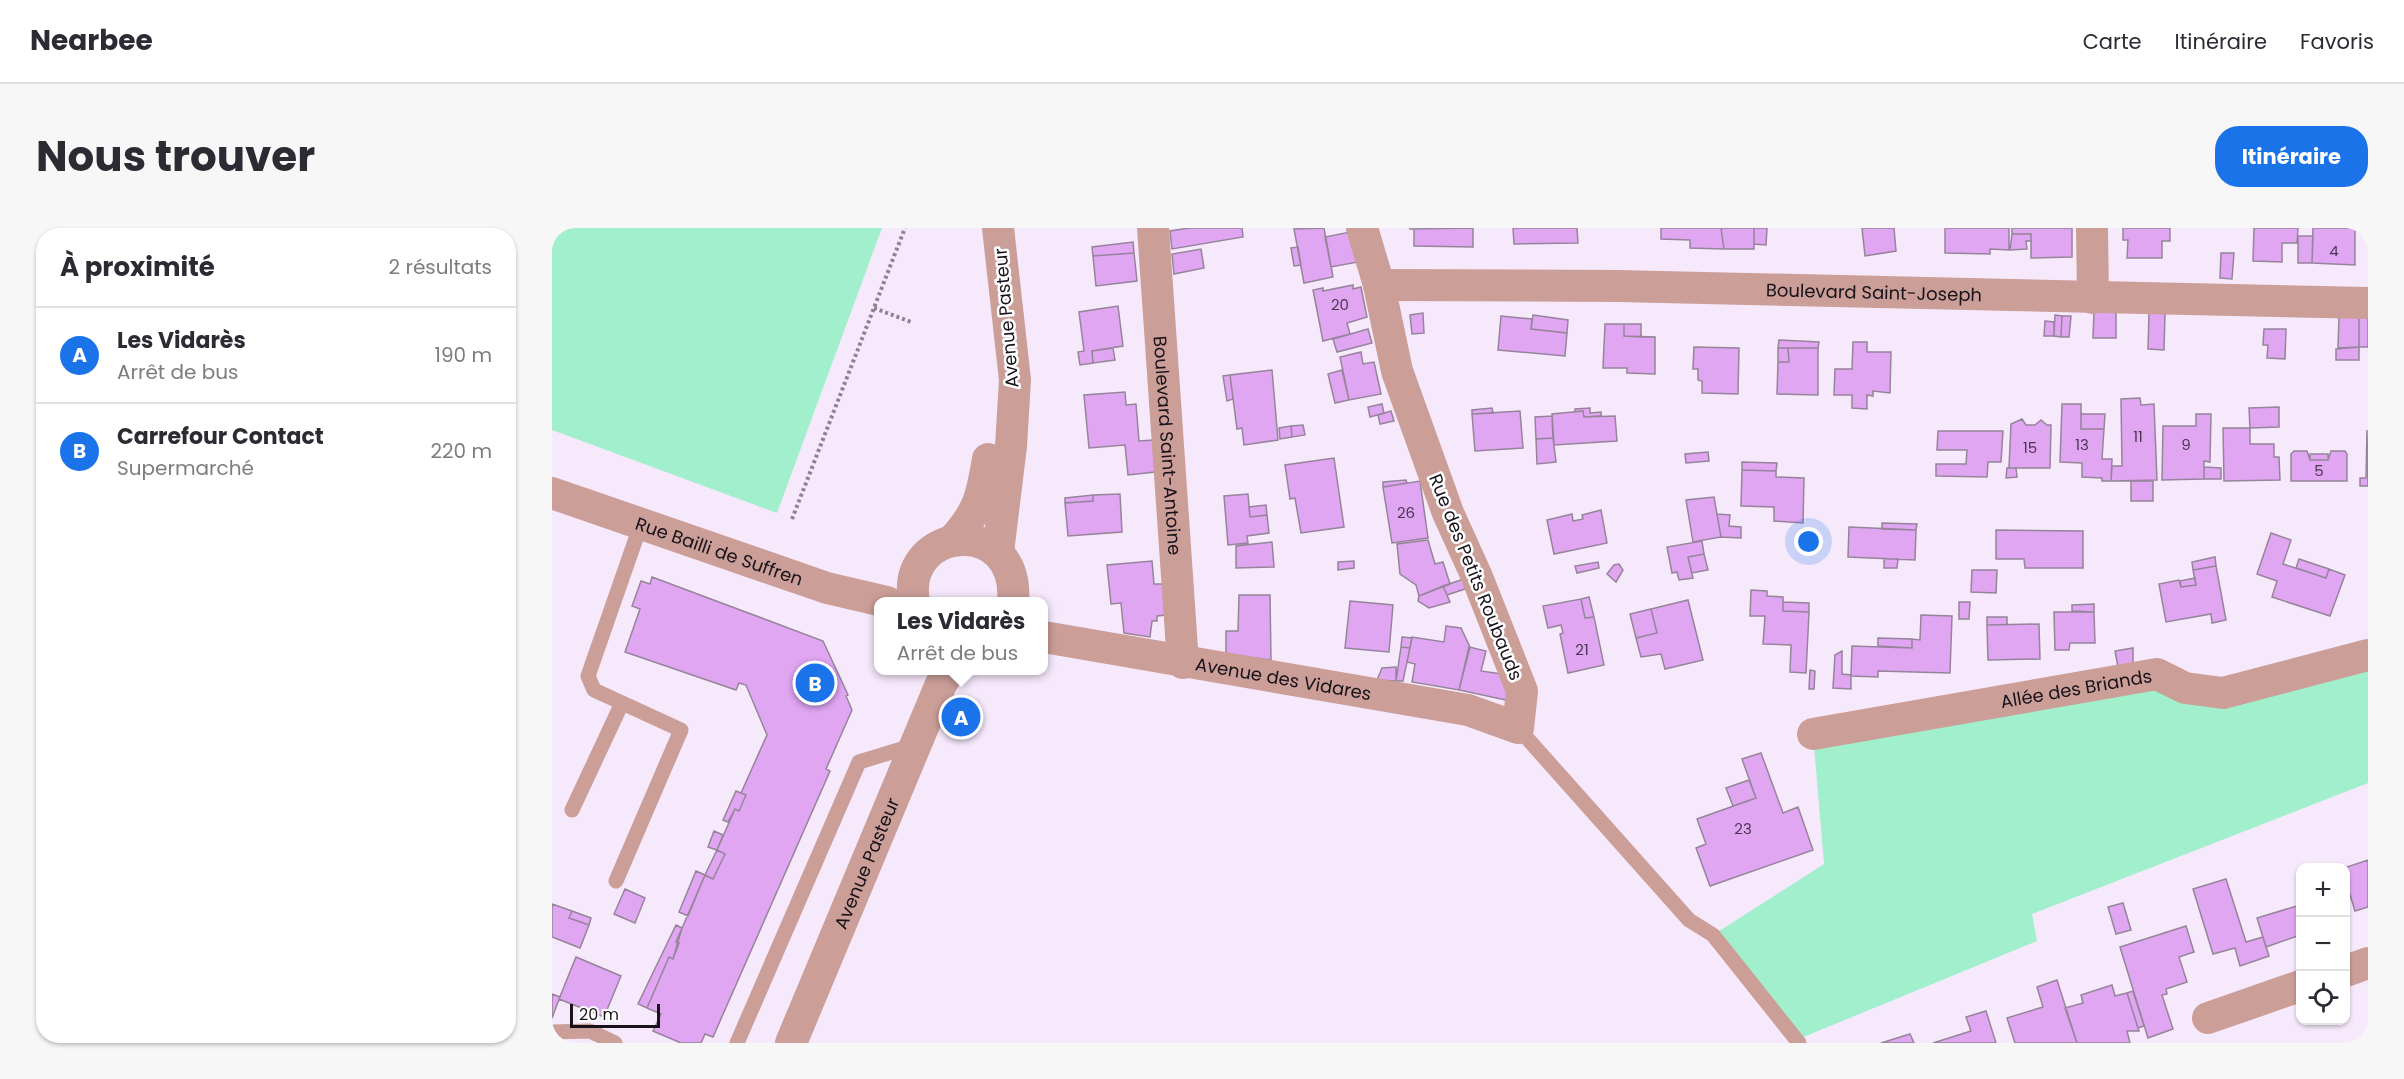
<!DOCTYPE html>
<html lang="fr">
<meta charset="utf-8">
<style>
body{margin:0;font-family:Poppins,sans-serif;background:#f7f7f7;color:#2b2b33}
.controls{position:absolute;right:18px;bottom:18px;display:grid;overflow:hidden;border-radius:12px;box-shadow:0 2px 4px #0004}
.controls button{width:54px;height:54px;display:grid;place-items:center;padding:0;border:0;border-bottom:2px solid #e1e1e2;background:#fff;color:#2b2b33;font:30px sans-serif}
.scale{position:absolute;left:18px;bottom:15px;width:90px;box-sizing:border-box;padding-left:6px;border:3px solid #19121b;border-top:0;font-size:16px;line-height:21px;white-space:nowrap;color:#19121b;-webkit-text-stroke:4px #fff;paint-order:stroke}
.you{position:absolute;left:1257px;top:314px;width:21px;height:21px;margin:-15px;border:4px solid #fff;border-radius:50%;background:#1a73e8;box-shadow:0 0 0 9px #1a73e833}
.badge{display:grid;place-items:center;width:39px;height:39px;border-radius:50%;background:#1a73e8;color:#fff;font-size:20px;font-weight:700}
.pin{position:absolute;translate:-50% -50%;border:3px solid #fff;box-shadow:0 2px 6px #0006}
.popup{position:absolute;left:322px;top:369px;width:174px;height:78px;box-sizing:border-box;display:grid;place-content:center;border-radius:12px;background:#fff;filter:drop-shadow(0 2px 4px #0005);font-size:20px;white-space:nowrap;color:#7c7c81}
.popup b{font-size:22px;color:#2b2b33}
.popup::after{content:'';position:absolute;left:50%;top:100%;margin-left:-12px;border:12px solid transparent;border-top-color:#fff}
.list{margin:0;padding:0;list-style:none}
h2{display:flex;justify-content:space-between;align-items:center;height:78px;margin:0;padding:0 24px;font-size:26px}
h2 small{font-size:20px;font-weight:400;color:#7c7c81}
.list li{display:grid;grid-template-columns:39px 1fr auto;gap:18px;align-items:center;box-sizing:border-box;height:96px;padding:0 24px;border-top:2px solid #e1e1e2}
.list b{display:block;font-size:22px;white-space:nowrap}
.list p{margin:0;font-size:20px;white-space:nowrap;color:#7c7c81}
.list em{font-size:20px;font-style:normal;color:#7c7c81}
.icon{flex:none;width:33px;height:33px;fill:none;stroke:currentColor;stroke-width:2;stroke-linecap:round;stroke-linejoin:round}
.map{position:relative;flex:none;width:1816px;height:815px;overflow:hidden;border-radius:24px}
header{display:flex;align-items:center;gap:36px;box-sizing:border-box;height:84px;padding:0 30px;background:#fff;border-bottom:2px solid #e1e1e2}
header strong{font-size:28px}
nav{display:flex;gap:33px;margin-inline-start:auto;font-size:21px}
.intro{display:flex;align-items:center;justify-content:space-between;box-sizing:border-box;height:144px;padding:0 36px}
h1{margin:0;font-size:42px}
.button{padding:15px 27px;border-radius:24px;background:#1a73e8;color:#fff;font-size:21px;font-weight:700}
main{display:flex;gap:36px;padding:0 36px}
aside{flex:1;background:#fff;border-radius:24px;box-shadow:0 2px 4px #0004}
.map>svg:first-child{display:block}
.green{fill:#a1efcc}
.building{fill:#e0a6f2;stroke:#95849a;stroke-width:1.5}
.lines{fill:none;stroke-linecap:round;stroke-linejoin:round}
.path{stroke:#8d8290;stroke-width:4;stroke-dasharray:3 3;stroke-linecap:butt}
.service{stroke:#cb9e98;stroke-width:15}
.minor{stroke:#cb9e98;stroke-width:32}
.labels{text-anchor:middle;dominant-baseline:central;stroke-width:5;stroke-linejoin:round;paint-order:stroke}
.number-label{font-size:15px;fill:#4b3751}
.street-label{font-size:18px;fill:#19121b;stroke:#fff}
</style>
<header>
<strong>Nearbee</strong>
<nav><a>Carte</a><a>Itinéraire</a><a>Favoris</a></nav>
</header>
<div class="intro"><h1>Nous trouver</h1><a class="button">Itinéraire</a></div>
<main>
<aside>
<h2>À proximité<small>2 résultats</small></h2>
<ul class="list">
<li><span class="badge">A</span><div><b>Les Vidarès</b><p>Arrêt de bus</p></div><em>190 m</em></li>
<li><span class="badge">B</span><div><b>Carrefour Contact</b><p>Supermarché</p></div><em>220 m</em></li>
</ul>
</aside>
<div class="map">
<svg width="1816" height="815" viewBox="0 0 1816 815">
<rect width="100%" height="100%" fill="#f7e9fc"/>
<path class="green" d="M0 0H330L225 285 0 202Z
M1816 427V555L1480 686 1485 713 1244 812 1161 707 1272 636 1261 506 1605 446 1633 460Z"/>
<path class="building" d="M637 0H690L691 9 620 21 618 3Z
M772 0 781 49 752 55 742 1Z
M921 0V19L862 18V1H857Z
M961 0H1025L1026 15 962 16Z
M1109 0H1169L1172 21 1138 20V12L1109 11Z
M1169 0H1202V21H1172Z
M1202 0H1215L1214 17 1202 16Z
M1310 0H1342L1344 23 1313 28Z
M1393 0H1457V22L1438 21V26L1393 25Z
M1460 0H1520V29L1479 30V6H1460Z
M1571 0H1618V13H1610V30H1575L1576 12H1571Z
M1702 0H1746L1745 15H1730V34L1701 33Z
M1761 0H1803V37L1760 35Z
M798 4 806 34 779 39 773 9Z
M1460 6H1479V13H1474L1475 21 1458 22Z
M1746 8H1761L1760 35H1746Z
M581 14 582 25 541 28 540 19Z
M746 19 749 37 742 38 739 20Z
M649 21 652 40 622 46 620 26Z
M582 25 585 53 544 58 541 28Z
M1669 25H1682L1680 51 1668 50Z
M801 57V61L809 59 815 89 795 95 798 106 771 113 761 62 771 60V63Z
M566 78 571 118 540 123 541 135 528 137 526 124 532 123 527 84Z
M1542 83H1564V110H1541Z
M871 85 872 105 860 106 858 87Z
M1597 85H1613L1612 122 1596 121Z
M981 87 1016 92 1015 105 979 101Z
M1503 87 1510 88 1509 109 1502 108Z
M949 88 980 91 979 101 1015 105 1013 128 946 122Z
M1510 88H1519L1517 109H1509Z
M1787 89H1807V119L1786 120Z
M1807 89H1816V119H1807Z
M1493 93 1502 94V108H1492Z
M1053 96H1072V108L1103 109V146L1075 145V140H1051Z
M1072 96H1089V109L1072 108Z
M816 101 820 115 785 124 781 111Z
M1712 101H1734L1733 131 1715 130 1716 117H1711Z
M1227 112 1267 114 1266 120H1226Z
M1301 114H1315V124H1339L1338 165 1321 163V168L1315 167V181L1300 180V167H1282L1283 141H1300Z
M1142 119 1187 120 1186 166 1150 165V153L1146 152V141H1141Z
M1807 119V132H1784V121Z
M561 120 563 132 541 135 540 123Z
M1226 120H1236L1237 134H1226Z
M1236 120H1266V167L1225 166 1226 134H1237Z
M809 124 811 136 822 134 829 166 797 172 788 129Z
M720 142 726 212 692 217 690 200 685 201 678 147Z
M790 142 797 172 783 175 776 146Z
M678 147 681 171 675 173 671 148Z
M573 164 574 177 584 176 587 213 601 212 603 244 576 247 573 217 537 220 532 167Z
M1588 170 1589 177 1602 176 1605 252 1559 253 1560 238H1570L1569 171Z
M830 176 832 185 818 189 816 179Z
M1510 176H1529V201H1552L1550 231H1560L1559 253H1550V250L1530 249V235L1508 234Z
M1727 179V199L1698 200 1697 180Z
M940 180 941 185 920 186V182Z
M1038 180V185L1049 184V188L1032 189 1031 183 1023 184V181Z
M839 183 842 193 828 196 826 187Z
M968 183 971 220 923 223 920 186Z
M1031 183 1032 189 1063 188 1065 213 1002 217 1000 186Z
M1529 186H1553L1552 201H1529Z
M1644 186H1659L1658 234 1652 233V251L1610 252 1611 198H1644Z
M1000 188 1001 210 984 211 983 189Z
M1470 191 1474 197H1483L1489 192 1495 197H1499L1498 240H1457L1459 196Z
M751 197 753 207 740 209 739 198Z
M739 198 740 209 728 211 727 200Z
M1671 200H1698V216H1722V229H1727L1728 252 1672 253Z
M1815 202 1816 258H1808V250H1814Z
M1386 203H1451L1449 234H1436L1435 249 1384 248V236H1414L1415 222H1385Z
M1001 210 1004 234 985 236 984 211Z
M1742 223H1755L1758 232H1776L1779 223H1793L1795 226V253H1739V226Z
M1156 224 1157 233 1134 235 1133 226Z
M1758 226H1776V232H1758Z
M782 230 792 299 749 305 743 270 738 271 733 237Z
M1190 234 1225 235 1224 243 1190 242Z
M1652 239 1669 240V251H1652Z
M1455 240H1464L1465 249 1454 250Z
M1190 242 1224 243V249L1252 250 1251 295 1222 293V279L1189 278Z
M854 252 855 255 831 259V254Z
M868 253 876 310 840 315 831 259Z
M1579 253H1601V273H1579Z
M568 266 570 304 516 308 513 275 541 273V267Z
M696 266 698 289 715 287 717 305 695 308 696 315 676 317 672 268Z
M541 267V273L513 275V270Z
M1162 269 1169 309 1141 314 1134 272Z
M714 277 715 287 698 289 697 279Z
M1049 282 1055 315 1002 326 995 292 1020 286 1021 293 1031 291 1030 287Z
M1165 286 1178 287 1177 298 1189 299V310L1169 309Z
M1330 295 1365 296 1364 302 1330 301Z
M1297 299 1364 302 1363 332 1296 329Z
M1444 302 1531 303V340H1473L1472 331H1444Z
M1719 305 1739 312 1731 336 1774 350 1777 341 1793 347 1778 388 1720 369 1725 353 1705 346Z
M876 312 883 336 891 334 898 356 867 368 864 357 848 346 845 316Z
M1150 313 1152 326 1136 329 1141 350 1127 352 1125 344 1120 345 1115 319Z
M720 314 722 339 684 340V318Z
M1152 326 1156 342 1140 345 1136 329Z
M1663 329 1664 338 1641 342 1640 334Z
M1332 331H1346L1345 340H1332Z
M1747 331 1777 341 1774 350 1744 340Z
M600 333 602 356H611L614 387 605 388V393H600L598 409 572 405 569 375 559 376 555 337Z
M802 333V340L786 342V334Z
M1046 334 1047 340 1025 345 1023 338Z
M1067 336 1071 342 1064 354 1055 346 1062 337Z
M1664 338 1674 392 1660 395 1659 386 1614 394 1607 356 1627 352 1629 359 1644 357 1641 342Z
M1420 342H1445L1444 365 1419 364Z
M100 349 271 413 296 467 294 468 300 482 274 541 278 543 161 809 153 806 149 815H129L101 803 109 786 95 780 117 729 121 731 127 715 124 714 153 647 161 651 173 626 165 622 183 581 187 583 194 567 189 565 215 507 194 457 187 455 184 462 73 424 88 381 80 378 89 353 98 356Z
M915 350 919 359 895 367 891 358Z
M1643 350 1644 357 1629 359 1628 353Z
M891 358 898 374 877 380 866 373 867 368Z
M1199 362 1215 363V368L1231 369V383L1257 384 1254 445 1238 444 1239 417 1211 416 1213 388H1198Z
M687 367H718L719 432 674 426V403H686Z
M1037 369 1042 389 1033 390 1029 371Z
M1029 371 1033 390 1042 389 1052 437 1016 445 1008 406 1011 405 1009 397 996 400 991 378Z
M1136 372 1151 432 1113 441 1109 426 1089 429 1084 410 1105 405 1099 381Z
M798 373 841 377 837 424 793 420Z
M1231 374 1257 375V384L1231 383Z
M1407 374H1418L1417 391H1407Z
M1542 376V384L1520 383V377Z
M1099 381 1105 405 1084 410 1078 386Z
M1502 384H1542L1543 415H1518L1517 422H1503Z
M1369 387 1400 388 1398 445 1326 443V449L1299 448 1300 418 1360 420V411L1368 412Z
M1435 389H1455V397H1435Z
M1487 396 1488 431 1436 432 1435 397Z
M894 398 909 400 918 419 907 462 860 454 863 436 855 434 860 409 892 414Z
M850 409 860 410 858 420 849 419Z
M1326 410 1360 411V420L1326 418Z
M849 419 858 420 851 453H844Z
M917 419 934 423 929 443 956 447 963 474 907 462Z
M1581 420V436L1566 439 1563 423Z
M1290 423V446L1299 447V461L1281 460 1283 427Z
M844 439V453L825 452 830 440Z
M1258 442 1263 443 1262 461H1257Z
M1209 525 1231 585 1246 579 1261 622 1158 658 1144 620 1154 616 1145 591 1204 570 1190 531Z
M1197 552 1204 570 1181 578 1174 560Z
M184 563 194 567 187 583 183 581 176 594 171 592Z
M162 603 171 607 165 622 156 619Z
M165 622 173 626 161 651 153 647Z
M1816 632V679L1803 683 1796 660H1794L1792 640Z
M144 643 153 647 136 688 127 684Z
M1674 651 1694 714 1711 709 1717 728 1688 738 1683 720 1661 726 1641 661Z
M73 661 93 670 83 695 62 686Z
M1571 675 1579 702 1564 706 1556 679Z
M0 676 20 683 17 690 37 697 28 720 0 709Z
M1748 677V707L1714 719 1705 690Z
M20 683 39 690 37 697 17 690Z
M124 697 130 700 121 731 117 729 95 780 86 776Z
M1634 698 1642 724 1627 729 1635 754 1614 761 1615 766 1610 767 1621 801 1596 810 1568 719Z
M24 729 69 748 52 789 7 771Z
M1505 752 1525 815H1463L1455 790 1491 779 1485 759Z
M1560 757 1563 768 1575 765 1587 803H1575L1578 815H1525L1513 780 1531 775 1529 767Z
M1581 763 1592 798 1586 800 1575 765Z
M0 766 8 769 0 790Z
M1434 783 1444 815H1381L1419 803 1414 789Z
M1358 806 1362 815H1329Z"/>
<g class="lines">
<path class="path" d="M322 80 359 94
M240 291 353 0"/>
<path class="service" d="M966 500 1137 692 1161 707 1247 815
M20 582 70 475
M64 653 129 502 42 462 36 448 89 296
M0 804 38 803 63 815
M185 815 307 534 363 517"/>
<g class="minor">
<path id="s1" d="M601 0 631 435"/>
<path d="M1540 0 1541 70"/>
<path id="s2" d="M827 57 1066 58 1816 75"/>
<path id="s3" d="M0 265 275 360 335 374"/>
<path d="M401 312C427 284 430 267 436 231"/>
<path d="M446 324 459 218 463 152 446 0"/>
<path d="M362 374C348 297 468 286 461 374"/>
<path id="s4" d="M492 409 916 482 966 500 970 463 925 349 896 285 845 143 827 57 810 0"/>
<path id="s5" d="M1261 506 1605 446 1633 460 1671 465 1816 427"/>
<path d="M1794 743 1816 735"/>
<path d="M1656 790 1748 758"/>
<path id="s6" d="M239 815 389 456 398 442"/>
</g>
</g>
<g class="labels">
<g class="number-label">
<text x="1782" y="22">4</text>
<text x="788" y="76">20</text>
<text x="1586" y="208">11</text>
<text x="1530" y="216">13</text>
<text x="1634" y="216">9</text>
<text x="1478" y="219">15</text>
<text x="1767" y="242">5</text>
<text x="854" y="284">26</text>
<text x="1030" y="421">21</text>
<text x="1191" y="600">23</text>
</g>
<g class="street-label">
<text stroke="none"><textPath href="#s2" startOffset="495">Boulevard Saint-Joseph</textPath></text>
<text transform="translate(454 90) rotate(-95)">Avenue Pasteur</text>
<text stroke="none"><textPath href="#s1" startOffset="218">Boulevard Saint-Antoine</textPath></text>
<text stroke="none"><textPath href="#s3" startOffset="177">Rue Bailli de Suffren</textPath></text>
<text transform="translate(924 349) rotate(68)">Rue des Petits Roubauds</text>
<text stroke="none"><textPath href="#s4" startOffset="243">Avenue des Vidares</textPath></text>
<text stroke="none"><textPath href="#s5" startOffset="267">Allée des Briands</textPath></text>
<text stroke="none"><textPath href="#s6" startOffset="195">Avenue Pasteur</textPath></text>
</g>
</g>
</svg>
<div class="controls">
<button>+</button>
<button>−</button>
<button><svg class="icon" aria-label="locate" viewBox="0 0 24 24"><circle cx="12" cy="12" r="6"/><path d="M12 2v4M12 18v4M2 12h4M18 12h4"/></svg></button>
</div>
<div class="scale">20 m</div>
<div class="you"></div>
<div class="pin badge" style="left:409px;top:489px">A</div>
<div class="popup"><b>Les Vidarès</b>Arrêt de bus</div>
<div class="pin badge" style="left:263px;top:455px">B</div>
</div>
</main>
